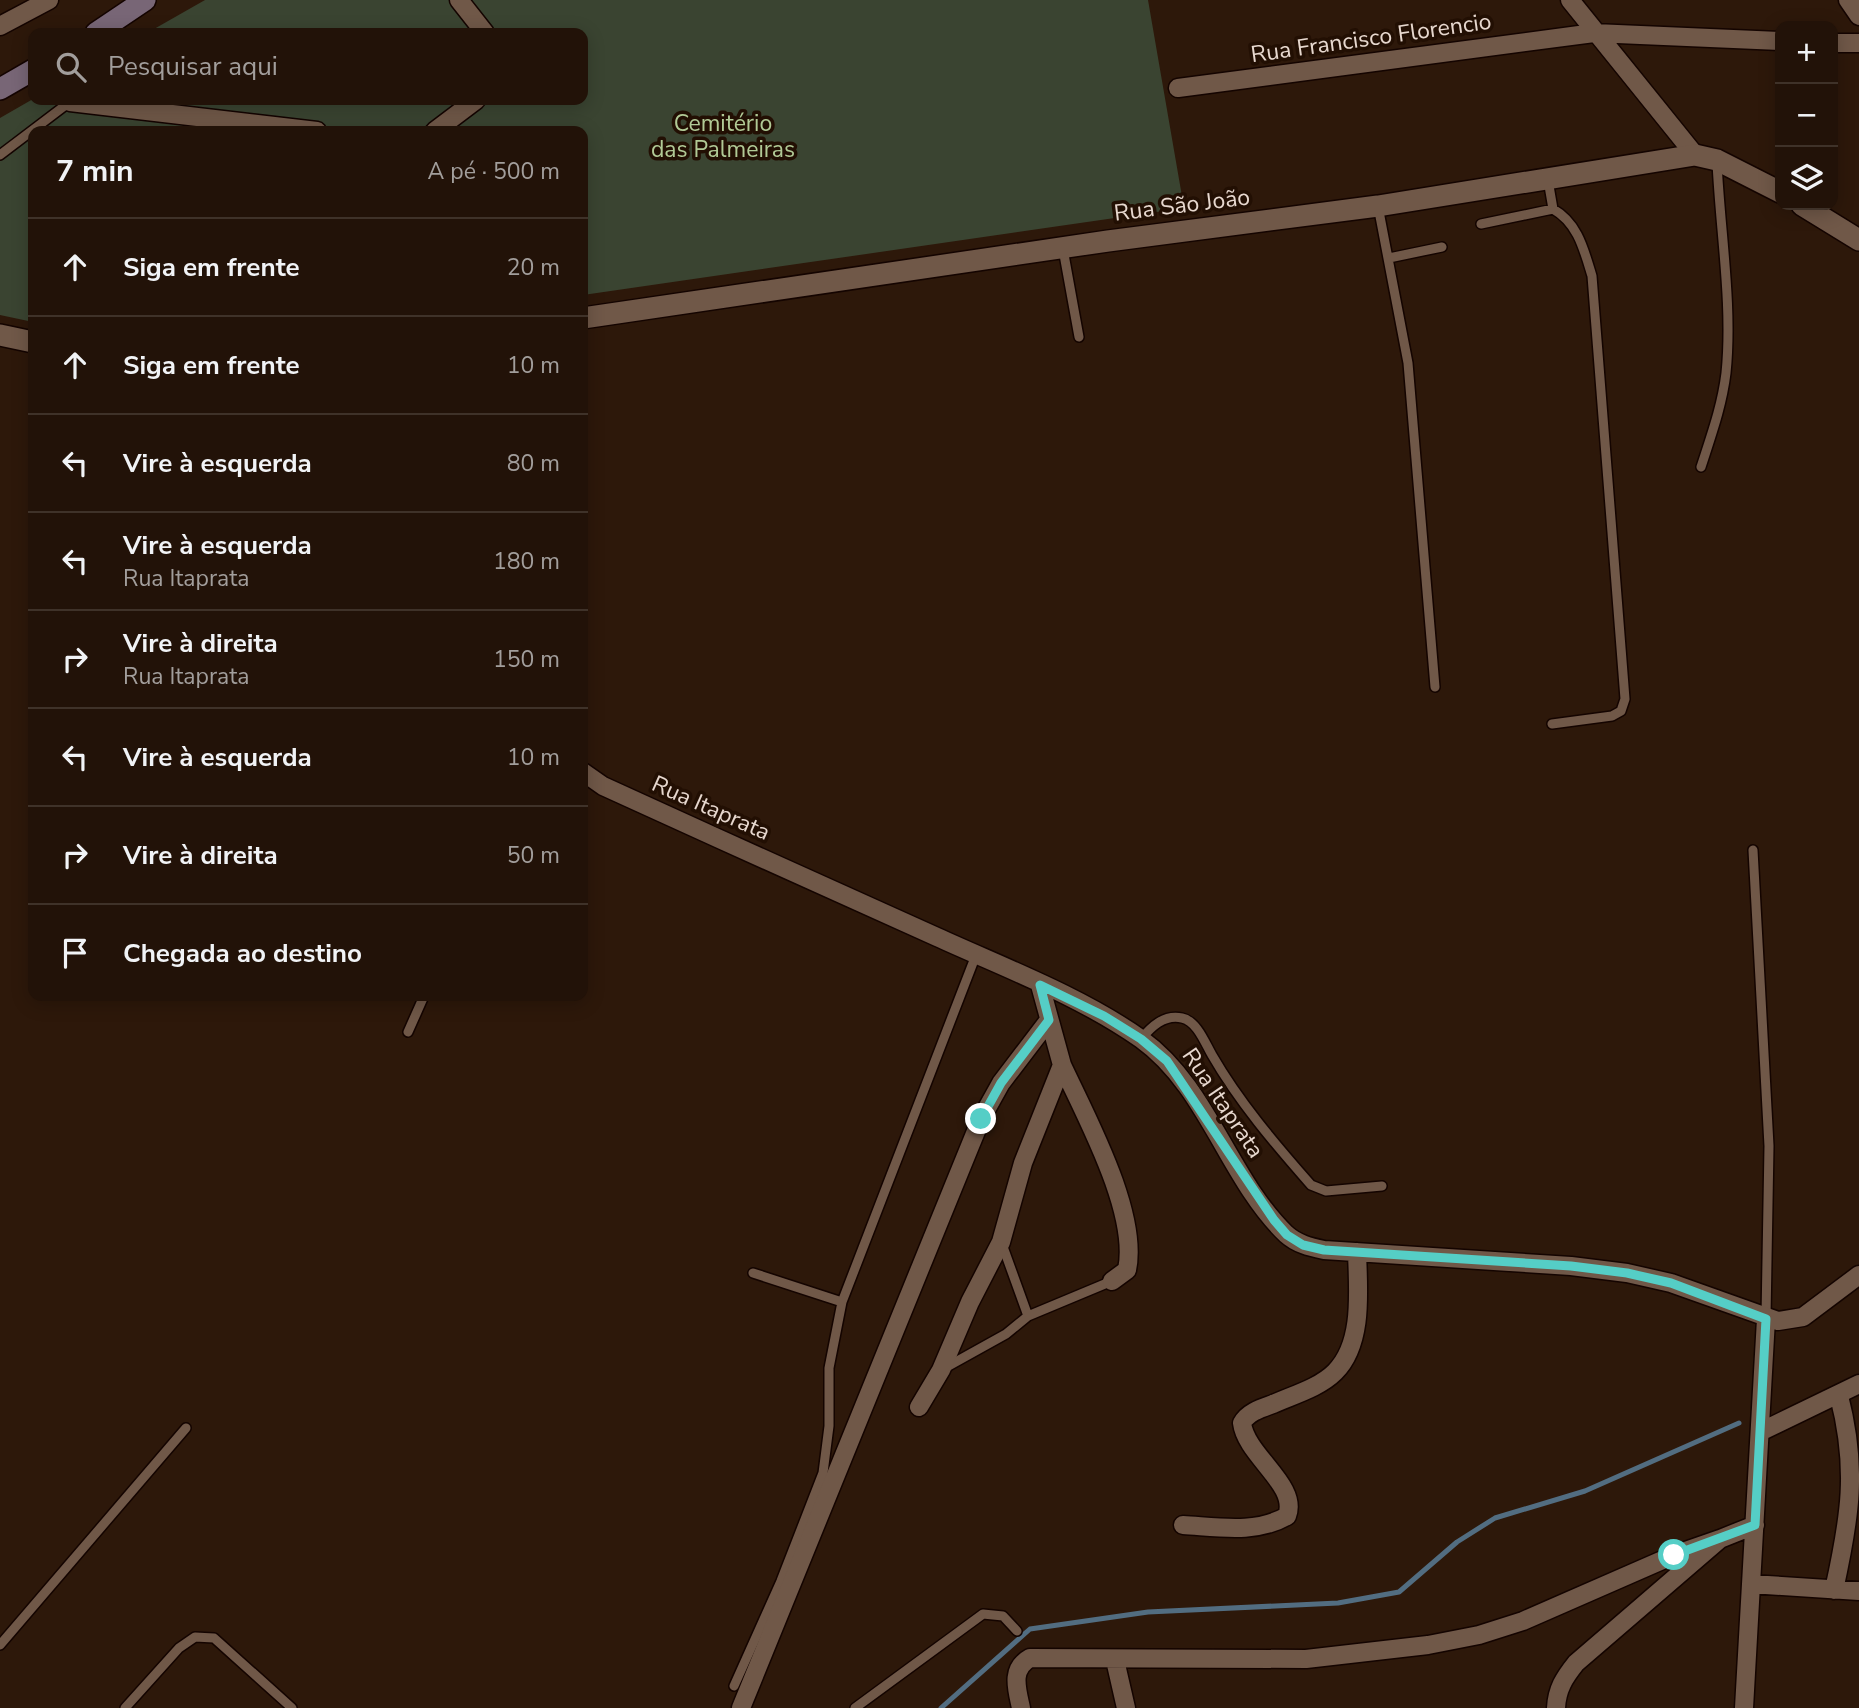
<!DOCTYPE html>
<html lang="pt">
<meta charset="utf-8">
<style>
body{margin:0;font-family:"Nunito Sans",sans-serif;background:#2e2016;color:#f1f3f6}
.controls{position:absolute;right:21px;top:21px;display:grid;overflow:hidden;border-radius:14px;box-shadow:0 4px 18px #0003}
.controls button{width:63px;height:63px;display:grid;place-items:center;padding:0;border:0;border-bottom:2px solid #3f3229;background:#221208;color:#f1f3f6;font:35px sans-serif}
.stop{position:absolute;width:21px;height:21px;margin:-16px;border:5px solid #55cec6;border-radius:50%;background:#fff}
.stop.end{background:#55cec6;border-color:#fff;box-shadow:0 2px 7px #0008}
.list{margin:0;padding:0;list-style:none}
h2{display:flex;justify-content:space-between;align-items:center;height:91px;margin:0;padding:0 28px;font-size:30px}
h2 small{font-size:23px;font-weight:400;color:#a29e9c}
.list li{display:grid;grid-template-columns:46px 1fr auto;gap:21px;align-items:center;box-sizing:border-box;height:98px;padding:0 28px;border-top:2px solid #3f3229}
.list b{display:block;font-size:26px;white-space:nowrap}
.list p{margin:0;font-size:23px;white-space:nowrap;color:#a29e9c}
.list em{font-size:23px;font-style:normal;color:#a29e9c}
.icon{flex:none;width:38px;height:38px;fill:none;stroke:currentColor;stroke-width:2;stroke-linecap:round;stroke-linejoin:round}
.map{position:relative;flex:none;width:1859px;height:1708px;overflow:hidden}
.search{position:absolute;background:#221208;box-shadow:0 4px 18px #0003;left:28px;top:28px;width:560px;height:77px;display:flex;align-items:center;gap:18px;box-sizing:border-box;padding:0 24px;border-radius:14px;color:#a29e9c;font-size:26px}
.panel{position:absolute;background:#221208;box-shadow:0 4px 18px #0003;left:28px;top:126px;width:560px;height:875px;border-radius:14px}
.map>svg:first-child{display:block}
.green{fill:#3a4431}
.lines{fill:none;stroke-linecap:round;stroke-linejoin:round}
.stream{stroke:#526d81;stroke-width:5}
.service-casing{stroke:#140400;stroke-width:12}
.minor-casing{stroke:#140400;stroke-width:21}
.tertiary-casing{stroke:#140400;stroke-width:24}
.secondary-casing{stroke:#140400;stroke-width:24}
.service{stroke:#705848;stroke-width:9}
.minor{stroke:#705848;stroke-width:18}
.tertiary{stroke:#705848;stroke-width:21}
.secondary{stroke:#786676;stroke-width:21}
.route{stroke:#55cec6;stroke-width:9}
.labels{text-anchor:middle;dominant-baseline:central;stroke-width:7;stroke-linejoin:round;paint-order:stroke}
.street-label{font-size:23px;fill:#e7d8cf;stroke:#220f03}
.park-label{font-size:23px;fill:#b1ca96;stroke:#220f03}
</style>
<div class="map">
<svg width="1859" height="1708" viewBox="0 0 1859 1708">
<rect width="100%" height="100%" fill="#2d180a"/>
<path class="green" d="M205 0H1148L1184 208 583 295V131H33V322L0 315V118L33 99 583 100V33H147Z"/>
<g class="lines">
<path class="stream" d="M941 1708 1030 1629 1148 1612 1338 1603 1399 1592 1457 1542 1495 1518 1585 1491 1739 1423"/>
<defs>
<path id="service" d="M0 155 71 101
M1548 180 1553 209
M1378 206 1408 363 1435 687
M1481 224 1553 209C1578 223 1584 250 1592 276L1625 699 1621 711 1612 716 1552 724
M1063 249 1079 337
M1389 258 1442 247
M1701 467C1711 436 1722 406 1726 373 1733 305 1720 230 1717 162
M1753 850 1769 1146 1766 1317
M408 1032 424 996
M1141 1039C1151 1027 1164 1014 1182 1018 1197 1021 1205 1043 1212 1055 1239 1102 1275 1144 1311 1185L1326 1191 1382 1186
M1002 1244 1028 1316
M753 1273 842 1302
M943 1369 1006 1334 1028 1316 1112 1281
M0 1645 186 1428
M734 1686 781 1581 823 1473 829 1426V1368L842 1302 976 955
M125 1708 179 1648 195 1637 214 1638 292 1708
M855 1708 983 1614 1003 1616 1017 1631"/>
<path id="minor" d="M459 0 485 33
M1570 0 1695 155
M1848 0 1859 16
M0 26 49 0
M1833 43H1859
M1178 88 1594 33 1780 41
M70 102 317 131
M435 131 476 100
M583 772 603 786C714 837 826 887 937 937 1005 968 1080 996 1141 1039 1208 1087 1228 1178 1286 1234 1297 1244 1310 1247 1324 1250L1571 1266 1627 1273 1671 1283 1778 1321 1803 1317 1859 1275
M1062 1065C1086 1117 1139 1213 1127 1270L1112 1281
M919 1407 941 1370 970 1302 1001 1242 1023 1163 1062 1065 1040 985
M1760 1432 1859 1384
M1183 1525C1218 1527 1256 1534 1287 1516 1299 1485 1246 1456 1242 1423 1248 1412 1262 1408 1273 1404 1293 1395 1319 1388 1335 1372 1364 1343 1358 1289 1357 1252
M1751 1584 1859 1591
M1834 1590C1850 1517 1858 1469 1839 1396
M1115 1660 1126 1708
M741 1708 981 1119 1001 1083 1049 1020
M1021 1708C1017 1689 1010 1669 1030 1658L1306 1659 1428 1645 1479 1635 1523 1621 1674 1555 1720 1539
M1556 1708C1557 1689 1564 1678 1576 1663L1720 1539 1755 1525
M1744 1708 1766 1319"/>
<path id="tertiary" d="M1802 205 1859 240
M583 318 1108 241 1378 206 1695 155 1717 160 1780 192
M0 335 33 342"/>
<path id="secondary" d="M96 33 145 0
M0 89 33 70"/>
</defs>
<use href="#service" class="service-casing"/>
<use href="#minor" class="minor-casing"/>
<use href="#tertiary" class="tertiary-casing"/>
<use href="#secondary" class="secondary-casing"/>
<use href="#service" class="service"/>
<use href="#minor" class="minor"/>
<use href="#tertiary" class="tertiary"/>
<use href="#secondary" class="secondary"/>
</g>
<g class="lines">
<path class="route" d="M981 1119 1001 1083 1049 1020 1040 985 1104 1016 1141 1039 1167 1061 1274 1220 1287 1235 1303 1245 1324 1250 1571 1266 1627 1273 1671 1283 1766 1319 1755 1525 1674 1555"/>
</g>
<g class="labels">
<g class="street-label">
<text transform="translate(1371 38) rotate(-8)">Rua Francisco Florencio</text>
<text transform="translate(1182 205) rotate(-7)">Rua São João</text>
<text transform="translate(711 808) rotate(24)">Rua Itaprata</text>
<text transform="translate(1223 1103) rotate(56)">Rua Itaprata</text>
</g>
<g class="park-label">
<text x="723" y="123">Cemitério<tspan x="723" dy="26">das Palmeiras</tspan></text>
</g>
</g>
</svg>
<div class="controls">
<button>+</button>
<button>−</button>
<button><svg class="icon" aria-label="layers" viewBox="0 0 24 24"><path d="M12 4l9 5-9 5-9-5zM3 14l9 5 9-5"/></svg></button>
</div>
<div class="stop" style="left:1674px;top:1555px"></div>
<div class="stop end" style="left:981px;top:1119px"></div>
<div class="search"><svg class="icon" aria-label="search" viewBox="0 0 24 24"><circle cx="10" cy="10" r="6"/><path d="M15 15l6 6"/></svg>Pesquisar aqui</div>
<section class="panel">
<h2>7 min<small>A pé · 500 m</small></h2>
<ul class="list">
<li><svg class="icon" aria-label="ahead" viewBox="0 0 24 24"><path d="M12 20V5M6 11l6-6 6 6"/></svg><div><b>Siga em frente</b></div><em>20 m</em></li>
<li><svg class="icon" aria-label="ahead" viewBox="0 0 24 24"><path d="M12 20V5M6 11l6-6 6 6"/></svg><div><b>Siga em frente</b></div><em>10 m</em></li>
<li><svg class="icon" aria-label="left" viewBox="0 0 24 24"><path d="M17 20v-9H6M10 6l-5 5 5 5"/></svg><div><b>Vire à esquerda</b></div><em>80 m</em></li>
<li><svg class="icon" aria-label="left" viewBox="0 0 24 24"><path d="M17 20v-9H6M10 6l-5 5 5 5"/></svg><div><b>Vire à esquerda</b><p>Rua Itaprata</p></div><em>180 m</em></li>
<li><svg class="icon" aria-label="right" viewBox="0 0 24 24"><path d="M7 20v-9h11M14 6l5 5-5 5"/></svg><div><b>Vire à direita</b><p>Rua Itaprata</p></div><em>150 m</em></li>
<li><svg class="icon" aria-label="left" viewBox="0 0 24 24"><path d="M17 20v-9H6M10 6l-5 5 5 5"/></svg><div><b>Vire à esquerda</b></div><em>10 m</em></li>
<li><svg class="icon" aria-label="right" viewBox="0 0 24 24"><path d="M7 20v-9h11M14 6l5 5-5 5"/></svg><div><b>Vire à direita</b></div><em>50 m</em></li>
<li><svg class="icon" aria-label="arrive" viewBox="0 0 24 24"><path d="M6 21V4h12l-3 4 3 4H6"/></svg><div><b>Chegada ao destino</b></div></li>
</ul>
</section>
</div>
